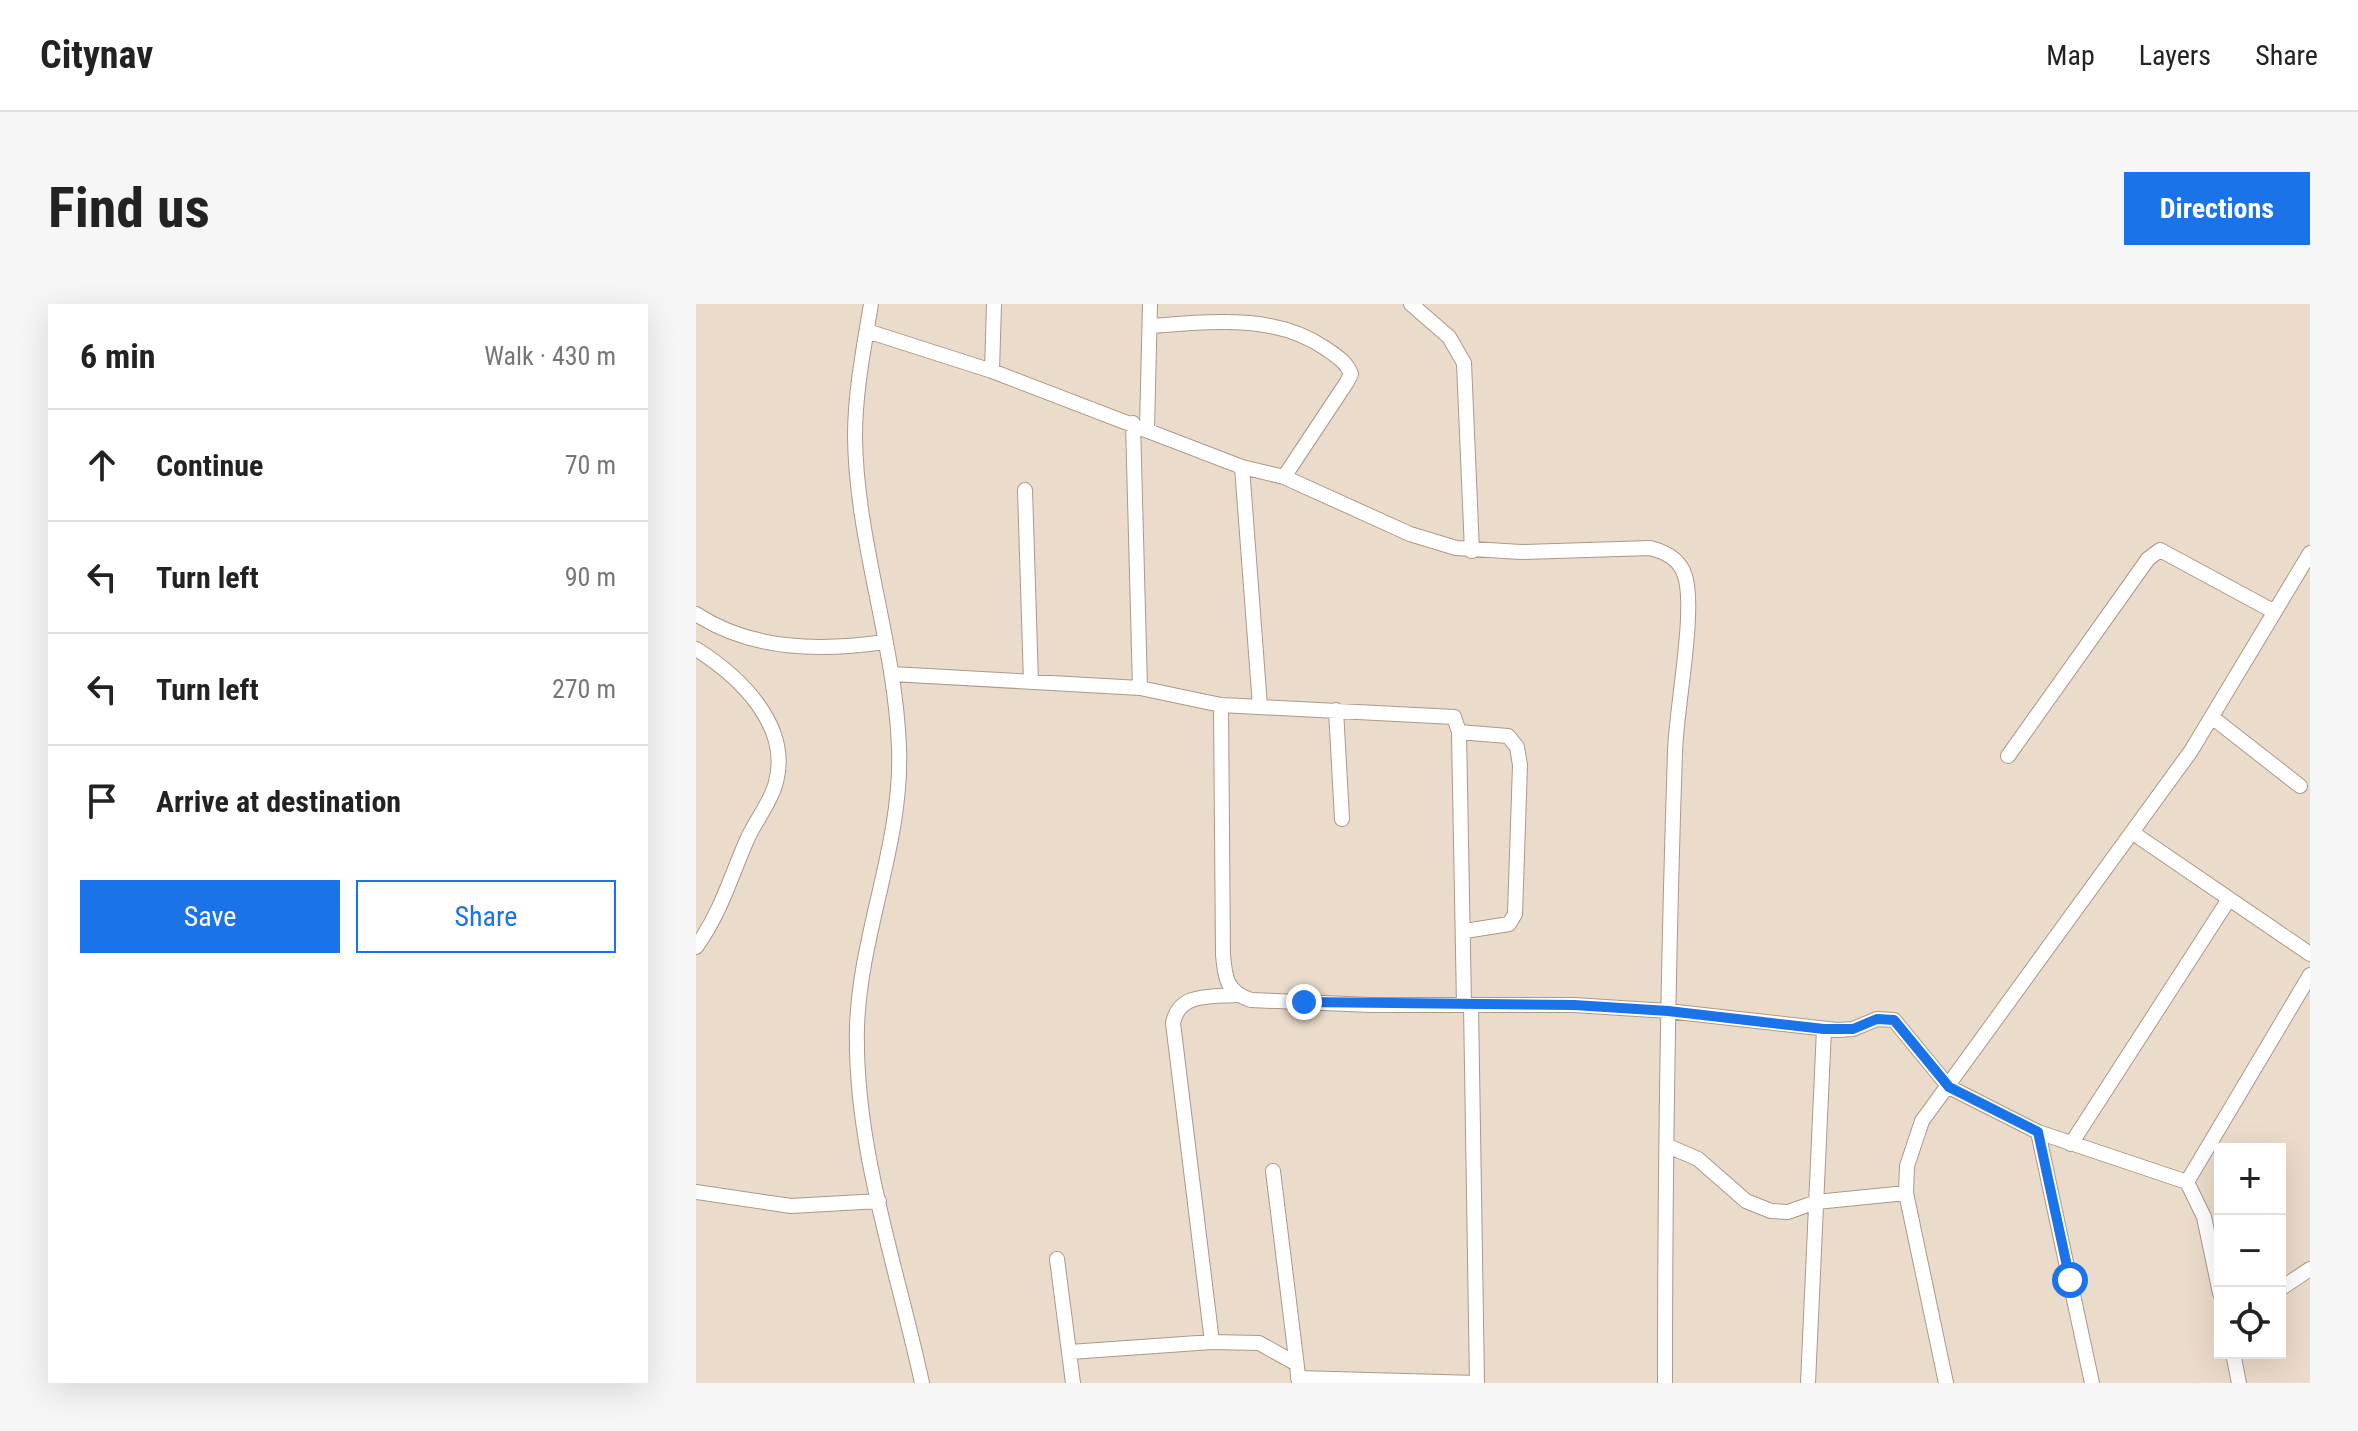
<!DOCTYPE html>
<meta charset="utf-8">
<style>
body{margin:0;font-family:"Roboto Condensed",sans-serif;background:#f6f6f6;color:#222}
.controls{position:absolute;right:24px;bottom:24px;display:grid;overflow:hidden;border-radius:0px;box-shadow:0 8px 32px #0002}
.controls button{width:72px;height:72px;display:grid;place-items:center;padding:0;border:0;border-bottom:2px solid #e0e0e0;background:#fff;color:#222;font:40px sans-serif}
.stop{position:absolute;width:24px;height:24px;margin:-18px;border:6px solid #1a73e8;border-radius:50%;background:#fff}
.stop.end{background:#1a73e8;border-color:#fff;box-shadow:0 2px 8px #0008}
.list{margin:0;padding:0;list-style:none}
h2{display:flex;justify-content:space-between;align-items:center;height:104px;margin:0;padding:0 32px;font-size:34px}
h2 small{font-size:26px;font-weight:400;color:#767676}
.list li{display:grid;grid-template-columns:52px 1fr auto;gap:24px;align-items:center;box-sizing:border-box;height:112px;padding:0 32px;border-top:2px solid #e0e0e0}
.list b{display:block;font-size:30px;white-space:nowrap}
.list em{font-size:26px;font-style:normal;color:#767676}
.actions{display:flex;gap:16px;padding:24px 32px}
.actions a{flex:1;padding:18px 0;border:2px solid #1a73e8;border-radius:0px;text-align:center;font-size:28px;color:#1a73e8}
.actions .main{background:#1a73e8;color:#fff}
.icon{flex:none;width:44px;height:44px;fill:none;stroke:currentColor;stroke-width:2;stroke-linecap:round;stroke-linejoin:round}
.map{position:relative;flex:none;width:1614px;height:1079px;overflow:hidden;border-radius:0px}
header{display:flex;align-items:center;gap:48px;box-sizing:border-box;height:112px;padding:0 40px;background:#fff;border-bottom:2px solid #e0e0e0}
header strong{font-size:38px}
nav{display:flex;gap:44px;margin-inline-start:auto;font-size:28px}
.intro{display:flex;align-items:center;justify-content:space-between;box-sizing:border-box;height:192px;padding:0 48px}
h1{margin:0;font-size:56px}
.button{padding:20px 36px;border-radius:0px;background:#1a73e8;color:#fff;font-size:28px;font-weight:700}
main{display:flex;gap:48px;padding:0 48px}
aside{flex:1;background:#fff;border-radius:0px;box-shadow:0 8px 32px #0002}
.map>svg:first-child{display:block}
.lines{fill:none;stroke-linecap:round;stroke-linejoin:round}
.street-casing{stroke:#a99a89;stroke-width:16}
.street{stroke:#fff;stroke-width:14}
.route{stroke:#1a73e8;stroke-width:10}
</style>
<header>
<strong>Citynav</strong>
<nav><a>Map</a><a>Layers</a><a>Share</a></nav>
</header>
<div class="intro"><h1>Find us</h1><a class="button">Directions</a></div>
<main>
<aside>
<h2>6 min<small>Walk · 430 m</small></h2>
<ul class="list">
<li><svg class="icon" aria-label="ahead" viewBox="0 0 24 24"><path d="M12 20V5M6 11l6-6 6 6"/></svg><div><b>Continue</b></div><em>70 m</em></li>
<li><svg class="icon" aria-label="left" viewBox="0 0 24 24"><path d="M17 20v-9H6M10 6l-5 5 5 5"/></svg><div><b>Turn left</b></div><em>90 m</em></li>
<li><svg class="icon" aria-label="left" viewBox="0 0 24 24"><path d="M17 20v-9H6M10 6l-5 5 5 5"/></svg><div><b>Turn left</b></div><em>270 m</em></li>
<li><svg class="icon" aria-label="arrive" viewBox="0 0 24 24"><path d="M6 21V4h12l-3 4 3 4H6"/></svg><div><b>Arrive at destination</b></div></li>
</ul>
<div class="actions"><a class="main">Save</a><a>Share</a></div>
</aside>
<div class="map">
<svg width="1614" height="1079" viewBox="0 0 1614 1079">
<rect width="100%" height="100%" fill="#ebdbca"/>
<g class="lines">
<defs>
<path id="street" d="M175 0C168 43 159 88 159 132 160 237 199 338 203 443 207 539 164 628 161 723 158 844 201 962 226 1079
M715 0 753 33 768 59 776 247
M454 22C514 18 577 9 629 44 639 51 651 58 655 70L651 78 588 173
M171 27 296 67 546 163 588 173 714 230 760 244 825 248 954 244C970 248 984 255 989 272 1000 307 980 405 979 448 972 658 969 869 969 1079
M296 67 298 0
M437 119 444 384
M451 124 454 0
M546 163 564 402
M329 186 335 378
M0 310C56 347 126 347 189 338
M0 345C43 372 95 421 80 478 75 499 58 518 50 538 34 575 24 610 0 643
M196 370 444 384 525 401 758 413 763 428 768 701
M525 401 527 651C529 675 531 688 555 696L675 701H878L972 707 1141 726 1157 725 1181 715 1198 716 1253 783 1342 828 1491 878 1508 913 1524 989
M640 406 646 515
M1517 414 1604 482
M763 428 812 432 821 443 824 461 819 610 813 620 769 627
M1312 452 1452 255 1464 246 1577 307
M1437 529 1614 650
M539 691C513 693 483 689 477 719L516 1038 563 1039 599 1059
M775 701 781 1079
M1342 828 1396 1079
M1375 840 1533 595
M972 842 1002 855 1050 897 1075 907 1092 908 1120 898 1210 889
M577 867 603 1079
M1491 878 1614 671
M0 888 95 902 183 897
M361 955 377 1079
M1584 985 1614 965
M374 1048 516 1038
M1537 1049 1543 1079
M602 1074 781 1079
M1112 1079 1128 725
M1250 1079 1210 889 1211 862 1226 817 1495 447 1614 249"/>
</defs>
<use href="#street" class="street-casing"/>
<use href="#street" class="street"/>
</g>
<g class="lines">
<path class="route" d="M608 698 878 701 972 707 1128 725H1157L1181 715 1198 716 1253 783 1342 828 1374 976"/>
</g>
</svg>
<div class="controls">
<button>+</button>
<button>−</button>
<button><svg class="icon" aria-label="locate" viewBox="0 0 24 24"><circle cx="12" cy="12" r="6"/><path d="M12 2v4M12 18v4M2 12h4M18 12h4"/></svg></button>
</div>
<div class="stop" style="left:1374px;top:976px"></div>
<div class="stop end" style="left:608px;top:698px"></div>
</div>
</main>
